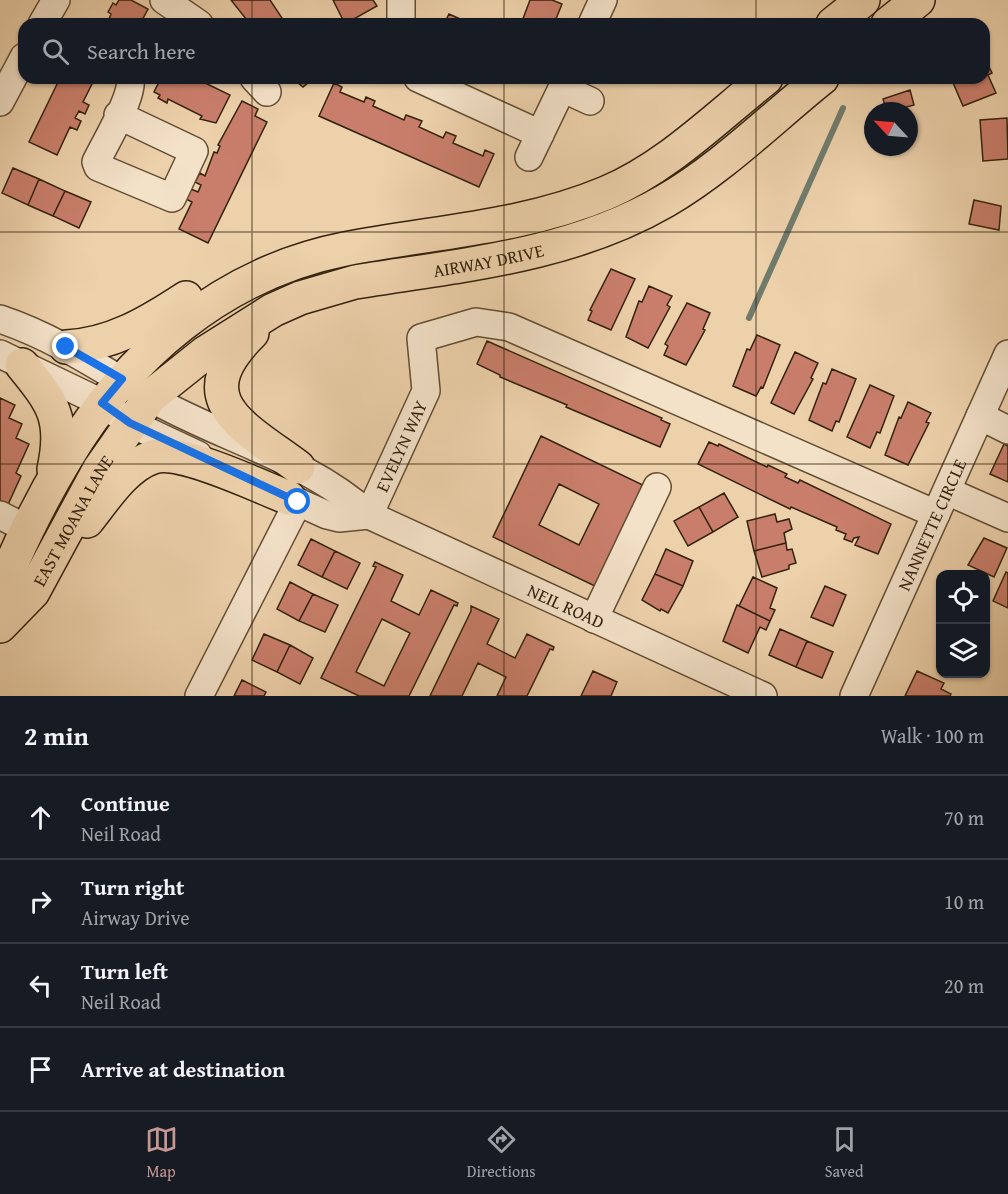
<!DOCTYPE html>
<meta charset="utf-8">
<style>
body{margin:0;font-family:"Gentium Book Plus",serif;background:#20242c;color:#f1f3f6}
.controls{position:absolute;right:18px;bottom:18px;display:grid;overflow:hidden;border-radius:12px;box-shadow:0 2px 4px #0004}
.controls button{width:54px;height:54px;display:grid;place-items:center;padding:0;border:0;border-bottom:2px solid #363941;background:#171b24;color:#f1f3f6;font:30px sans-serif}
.compass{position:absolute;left:864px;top:102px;width:54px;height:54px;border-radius:50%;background:#171b24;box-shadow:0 2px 4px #0004;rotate:296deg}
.stop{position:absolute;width:18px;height:18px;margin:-14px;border:4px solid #1a73e8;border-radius:50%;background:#fff}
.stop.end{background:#1a73e8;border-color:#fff;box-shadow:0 2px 6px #0008}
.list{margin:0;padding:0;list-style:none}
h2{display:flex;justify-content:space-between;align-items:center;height:78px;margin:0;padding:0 24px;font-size:26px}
h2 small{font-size:20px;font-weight:400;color:#9ea1a6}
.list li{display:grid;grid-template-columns:39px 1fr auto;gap:18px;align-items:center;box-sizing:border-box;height:84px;padding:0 24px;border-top:2px solid #363941}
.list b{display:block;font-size:22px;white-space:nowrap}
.list p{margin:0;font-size:20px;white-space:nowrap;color:#9ea1a6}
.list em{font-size:20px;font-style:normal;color:#9ea1a6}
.icon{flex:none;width:33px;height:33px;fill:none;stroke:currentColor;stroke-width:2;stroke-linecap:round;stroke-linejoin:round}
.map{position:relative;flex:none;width:1008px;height:696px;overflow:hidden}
.search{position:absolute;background:#171b24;box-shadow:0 2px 4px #0004;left:18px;right:18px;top:18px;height:66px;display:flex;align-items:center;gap:15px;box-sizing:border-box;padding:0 21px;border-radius:18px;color:#9ea1a6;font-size:22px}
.sheet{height:414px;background:#171b24}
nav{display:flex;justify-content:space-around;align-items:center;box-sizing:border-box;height:84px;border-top:2px solid #363941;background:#171b24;font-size:16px;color:#9ea1a6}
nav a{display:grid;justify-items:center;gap:3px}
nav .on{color:#c59692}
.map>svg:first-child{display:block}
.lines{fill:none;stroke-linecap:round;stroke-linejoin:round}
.stream{stroke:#707b6c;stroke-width:6}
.building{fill:#c97e6b;stroke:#33220d;stroke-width:1.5;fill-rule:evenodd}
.minor-casing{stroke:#624e34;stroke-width:30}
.major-casing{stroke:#33220d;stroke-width:36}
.minor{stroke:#f3e1c8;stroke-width:27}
.major{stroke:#edd1ab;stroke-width:33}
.route{stroke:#1a73e8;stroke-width:8}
.grid{fill:none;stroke:#33220d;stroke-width:1.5;stroke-opacity:0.55}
.labels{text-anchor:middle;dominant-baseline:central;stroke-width:4.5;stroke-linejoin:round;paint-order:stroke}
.street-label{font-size:18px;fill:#33220d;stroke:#f3e1c8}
</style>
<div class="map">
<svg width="1008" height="696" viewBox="0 0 1008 696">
<rect width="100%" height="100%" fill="#edd1ab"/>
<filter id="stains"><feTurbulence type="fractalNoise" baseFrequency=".00333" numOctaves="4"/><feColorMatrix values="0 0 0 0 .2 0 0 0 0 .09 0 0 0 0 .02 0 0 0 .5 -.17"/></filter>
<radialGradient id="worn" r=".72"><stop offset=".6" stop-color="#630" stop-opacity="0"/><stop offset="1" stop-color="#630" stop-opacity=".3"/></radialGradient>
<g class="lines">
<path class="stream" d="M749 318 843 108"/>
</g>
<path class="building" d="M119 0H131L148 9 140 24H118L109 19 111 14 108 12 113 3 116 5Z
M231 0H270L284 21 280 24H250Z
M333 0H373L377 6 345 24Z
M530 0H552L562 4 554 24H521Z
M449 14 469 23 471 24H444Z
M984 63 985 66 988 65 992 73 988 75 996 93 963 106 951 78H984Z
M60 78H95L83 102 89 105 85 114 79 111 75 118 81 121 77 130 70 127 57 155 29 142Z
M161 78H195L230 95 216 123 200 119 202 116 168 99 167 103 158 98 160 95 154 92Z
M292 78H314L303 87Z
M334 83 342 87 340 92 364 102 366 97 375 101 373 106 404 120 406 115 422 121 419 127 443 138 446 132 456 136 453 143 483 156 485 150 494 154 479 187 319 116Z
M910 90 914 105 895 110 894 106 886 108 883 99Z
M242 101 258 109 255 116 267 122 208 243 179 229 192 202 186 199 191 189 198 192 201 185 195 182 200 173 205 176 214 152 217 153 220 146 218 145Z
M1007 118 1008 159 983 161 980 120Z
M13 168 39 179 28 205 2 193Z
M39 179 65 191 53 216 28 205Z
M65 191 91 202 79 228 53 216Z
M974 200 1001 206 999 230 969 224Z
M611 269 635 279 611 330 588 320 592 311 590 310Z
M649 286 672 296 667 305 670 307 648 348 626 337 639 301 642 302Z
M687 303 710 313 703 329 705 330 686 365 664 355 668 346 665 344Z
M757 335 780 345 763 388 761 387 756 396 733 386 747 349 750 350Z
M487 341 662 418 661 420 670 424 660 447 566 407 567 405 500 377V375L477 364Z
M795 352 818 363 811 378 813 379 794 414 771 403Z
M832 369 856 379 839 422 836 421 832 431 809 420 823 383 826 384Z
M870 385 894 396 880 433 877 432 870 448 847 437Z
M0 398 15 405 9 418 22 424 16 438 29 444 16 473 21 476 6 509 0 506Z
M908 402 931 413 926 422 929 423 908 465 885 455 899 417 901 418Z
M541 436 647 487 599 588 493 537ZM559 484 599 504 579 545 539 525Z
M709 442 718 446 719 444 767 467 768 465 787 474 785 477 798 483 800 480 891 524 878 554 855 545 859 537 854 538 852 542 844 539 846 534 836 530 837 527 791 507 790 509 698 464Z
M1004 444 1008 446V482L990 474Z
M724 493 738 517 713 532 699 507Z
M699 507 713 532 688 546 674 521Z
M775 514 777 522 789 519 792 529 784 533 786 543 754 551 747 521Z
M984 538 1007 548 994 577 968 565Z
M311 539 335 551 322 577 298 565Z
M786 543 787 550 792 549 796 563 789 565V569L762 577 754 551Z
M666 549 693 561 683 586 655 574Z
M335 551 360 563 347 589 322 577Z
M375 562 403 575 391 601 419 615 431 590 458 603 457 606 454 605 409 696H359L321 678 376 567 373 566ZM382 619 410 633 384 686 356 672Z
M1006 572 1008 573V608L993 601Z
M655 574 683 586 668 613 661 609 660 611 642 600Z
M753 577 777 588 770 608 775 610 770 621 739 606Z
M290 582 313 594 299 621 277 609Z
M825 586 846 595 833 626 811 617Z
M313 594 338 605 325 632 299 621Z
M737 605 770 621 766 630 760 627 748 653 723 641Z
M471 606 499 619 487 644 515 658 527 634 554 647 553 650 550 649 527 696H497L506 677 478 663 462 696H430L471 611Z
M780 629 807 641 796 667 769 655Z
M264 634 290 645 277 672 252 660Z
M807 641 833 652 822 678 796 667Z
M290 645 313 658 300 684 277 672Z
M593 671 617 682 611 696H581Z
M917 671 944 683 941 689 951 694 950 696H905Z
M242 680 266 692 264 696H234Z"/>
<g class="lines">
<defs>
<g id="minor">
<path d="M164 0 199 24"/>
<path d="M42 24 56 0"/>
<path d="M401 24V0"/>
<path d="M592 24 603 0"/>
<path d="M254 78 267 92"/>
<path d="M418 78 540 134"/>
<path d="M562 88 590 101"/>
<path d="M0 102 24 57"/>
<path d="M118 115 194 151 172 198 98 167 96 162C105 143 134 96 130 78"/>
<path d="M529 157 567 78"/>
<path id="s1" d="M0 319C54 337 100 368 149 397 222 439 306 458 369 515L763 696"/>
<path d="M0 354 102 403 130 423 198 455"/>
<path d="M980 416 1008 430"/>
<path d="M271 490 327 515 339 518 369 515"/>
<path d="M947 491 1008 518"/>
<path d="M0 515 29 530"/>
<path id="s2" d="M369 515 426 391 421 338 476 322 509 327 936 514"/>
<path d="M594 619 657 487"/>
<path d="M199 696 298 502"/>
<path id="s3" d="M854 696 1008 354"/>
</g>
<g id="major">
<path d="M833 24 863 0"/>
<path d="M888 24 918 0"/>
<path d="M252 333C184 400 243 426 298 467"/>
<path d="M66 347C111 345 148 323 186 298"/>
<path d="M22 365C53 403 65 419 54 469"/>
<path d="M87 521C104 500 125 466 153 457 181 448 260 487 289 498"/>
<path d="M0 604C2 572 47 490 65 460 126 356 223 273 345 249 432 232 523 228 606 193 666 168 716 118 766 78"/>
<path id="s4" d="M0 626 33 592 99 470 150 397 205 353 273 310 300 298 355 282C462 265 570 256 665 201 722 168 771 119 822 78"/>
</g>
</defs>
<use href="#minor" class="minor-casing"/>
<use href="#major" class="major-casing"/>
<use href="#minor" class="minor"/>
<use href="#major" class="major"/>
</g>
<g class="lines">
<path class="route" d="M66 347 122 379 102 403 130 423 298 502"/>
</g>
<path class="grid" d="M252 0V24M504 0V24M756 0V24M252 78V696M504 78V696M756 78V696M0 232H1008M0 464H1008"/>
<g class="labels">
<g class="street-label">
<text stroke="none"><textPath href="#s4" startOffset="648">AIRWAY DRIVE</textPath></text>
<text stroke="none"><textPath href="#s2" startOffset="76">EVELYN WAY</textPath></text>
<text stroke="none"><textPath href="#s4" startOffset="129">EAST MOANA LANE</textPath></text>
<text stroke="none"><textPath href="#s3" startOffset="188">NANNETTE CIRCLE</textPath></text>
<text stroke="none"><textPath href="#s1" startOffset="636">NEIL ROAD</textPath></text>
</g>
</g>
<rect width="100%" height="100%" filter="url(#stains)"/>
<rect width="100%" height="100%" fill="url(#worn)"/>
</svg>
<div class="controls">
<button><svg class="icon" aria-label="locate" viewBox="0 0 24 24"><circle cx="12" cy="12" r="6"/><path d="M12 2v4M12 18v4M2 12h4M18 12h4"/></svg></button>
<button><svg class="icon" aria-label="layers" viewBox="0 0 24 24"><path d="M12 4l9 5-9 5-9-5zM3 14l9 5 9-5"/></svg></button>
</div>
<svg class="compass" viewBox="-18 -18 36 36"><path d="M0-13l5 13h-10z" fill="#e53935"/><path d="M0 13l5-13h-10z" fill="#9ea1a6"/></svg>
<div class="stop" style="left:298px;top:502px"></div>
<div class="stop end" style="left:66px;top:347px"></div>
<div class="search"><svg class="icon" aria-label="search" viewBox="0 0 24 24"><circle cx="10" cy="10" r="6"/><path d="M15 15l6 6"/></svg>Search here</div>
</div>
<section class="sheet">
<h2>2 min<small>Walk · 100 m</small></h2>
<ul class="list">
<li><svg class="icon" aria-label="ahead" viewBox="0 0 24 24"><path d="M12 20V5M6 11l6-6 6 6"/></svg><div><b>Continue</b><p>Neil Road</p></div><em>70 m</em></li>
<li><svg class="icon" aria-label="right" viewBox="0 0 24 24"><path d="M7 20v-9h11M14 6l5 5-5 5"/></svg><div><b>Turn right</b><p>Airway Drive</p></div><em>10 m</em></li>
<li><svg class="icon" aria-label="left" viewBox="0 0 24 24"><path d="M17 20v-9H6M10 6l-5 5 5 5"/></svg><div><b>Turn left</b><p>Neil Road</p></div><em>20 m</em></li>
<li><svg class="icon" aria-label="arrive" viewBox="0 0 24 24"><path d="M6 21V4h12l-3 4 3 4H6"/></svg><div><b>Arrive at destination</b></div></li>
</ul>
</section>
<nav>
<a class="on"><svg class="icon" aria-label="map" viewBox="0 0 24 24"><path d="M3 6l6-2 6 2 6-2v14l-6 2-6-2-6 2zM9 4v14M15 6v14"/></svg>Map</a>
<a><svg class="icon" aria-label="directions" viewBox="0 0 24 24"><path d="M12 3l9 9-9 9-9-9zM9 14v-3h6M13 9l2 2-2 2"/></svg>Directions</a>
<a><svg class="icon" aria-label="saved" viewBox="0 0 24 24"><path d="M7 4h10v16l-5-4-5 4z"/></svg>Saved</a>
</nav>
